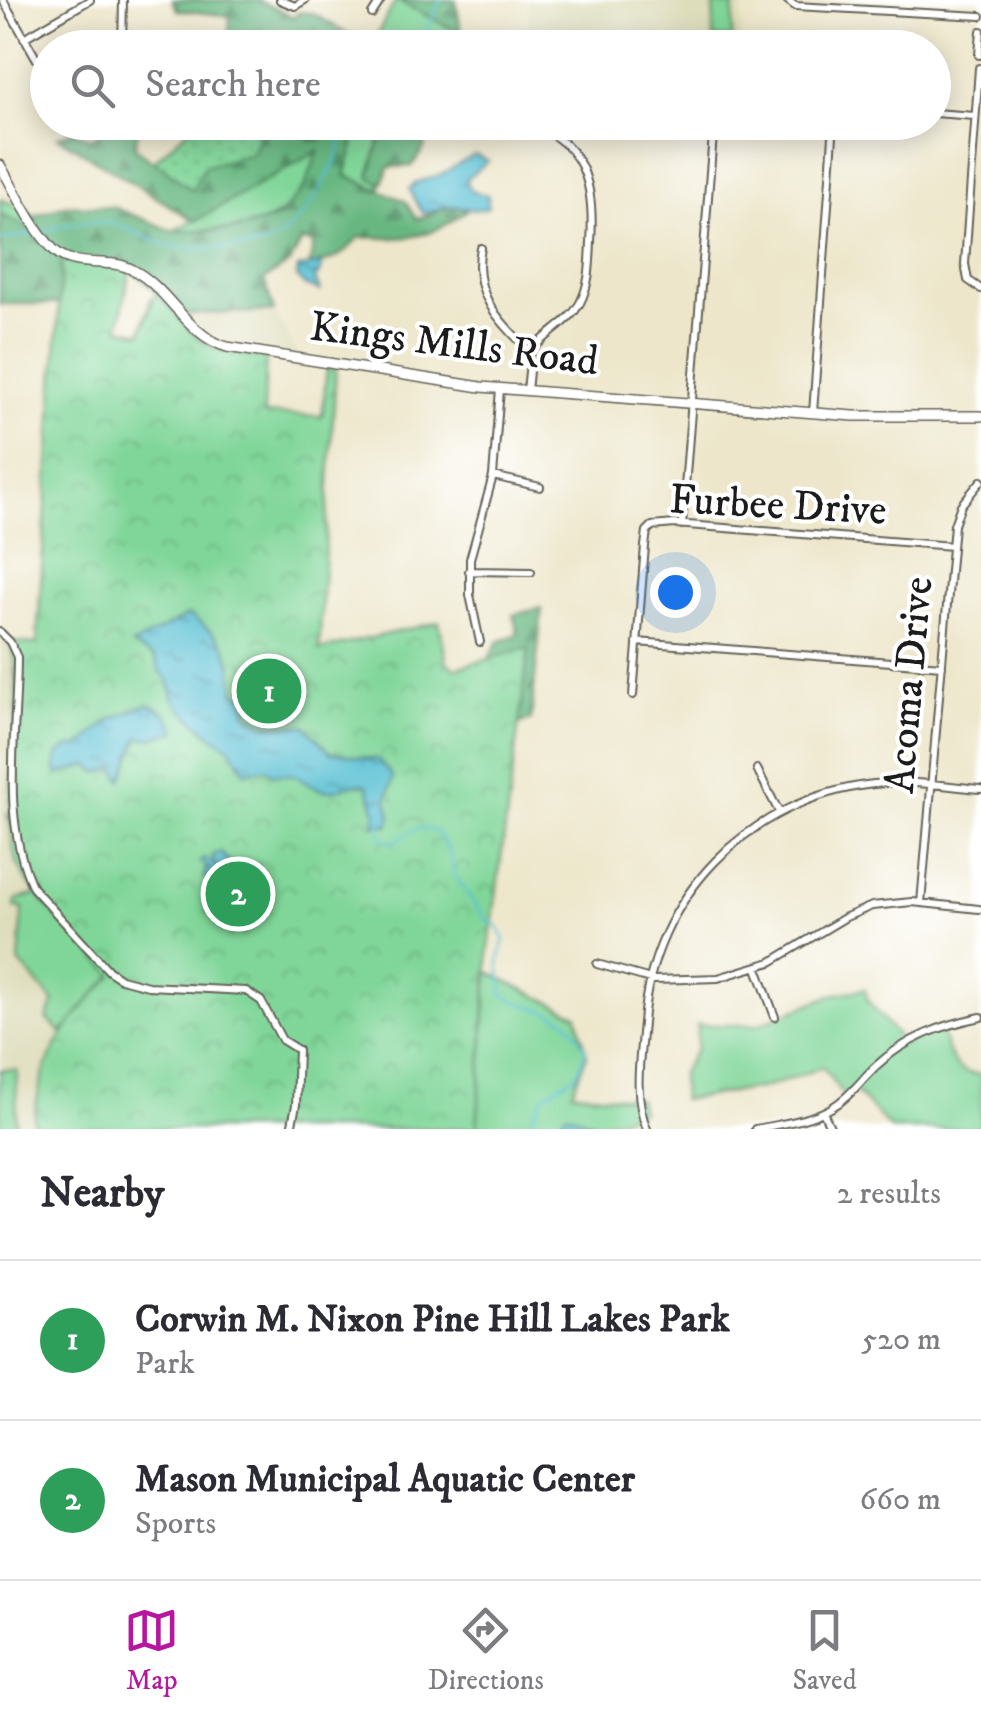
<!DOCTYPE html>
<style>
body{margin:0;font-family:"IM FELL DW Pica",serif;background:#f7f7f7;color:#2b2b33}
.you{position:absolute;left:675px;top:592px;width:35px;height:35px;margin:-25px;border:8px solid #fff;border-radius:50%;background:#1a73e8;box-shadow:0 0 0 15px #1a73e833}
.badge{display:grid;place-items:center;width:65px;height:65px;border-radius:50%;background:#b5179e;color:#fff;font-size:32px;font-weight:700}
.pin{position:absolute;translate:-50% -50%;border:5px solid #fff;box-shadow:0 2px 10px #0006}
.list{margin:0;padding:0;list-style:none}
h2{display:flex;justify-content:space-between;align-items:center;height:130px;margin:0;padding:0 40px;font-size:42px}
h2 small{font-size:32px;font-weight:400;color:#7c7c81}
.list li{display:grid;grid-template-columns:65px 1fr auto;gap:30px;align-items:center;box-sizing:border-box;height:160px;padding:0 40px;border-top:2px solid #e1e1e2}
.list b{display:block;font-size:38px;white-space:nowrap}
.list p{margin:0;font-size:32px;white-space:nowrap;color:#7c7c81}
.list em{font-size:32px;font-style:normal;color:#7c7c81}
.icon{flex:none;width:55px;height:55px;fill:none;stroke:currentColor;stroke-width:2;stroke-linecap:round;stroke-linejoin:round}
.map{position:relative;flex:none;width:981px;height:1129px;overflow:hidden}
.search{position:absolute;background:#fff;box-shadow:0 5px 25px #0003;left:30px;right:30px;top:30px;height:110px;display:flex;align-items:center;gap:25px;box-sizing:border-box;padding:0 35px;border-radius:55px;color:#7c7c81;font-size:38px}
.sheet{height:450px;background:#fff}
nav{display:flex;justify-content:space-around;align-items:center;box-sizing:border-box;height:140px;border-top:2px solid #e1e1e2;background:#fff;font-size:28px;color:#7c7c81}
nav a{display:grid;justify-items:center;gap:5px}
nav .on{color:#b5179e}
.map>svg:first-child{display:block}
.built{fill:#deddbb}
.grass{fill:#80d699;stroke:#4e795a;stroke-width:2.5}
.forest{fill:url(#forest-firs);stroke:#426a4e;stroke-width:2.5}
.park{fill:url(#park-crowns);stroke:#4e795a;stroke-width:2.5}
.garden{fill:url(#garden-dots);stroke:#4e795a;stroke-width:2.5}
.water{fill:url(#water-ripples);stroke:#396e78;stroke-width:2.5}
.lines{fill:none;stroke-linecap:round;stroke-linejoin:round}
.stream{stroke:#56bfd3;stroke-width:2.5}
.street-casing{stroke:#656359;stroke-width:10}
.secondary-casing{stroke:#656359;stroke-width:12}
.street{stroke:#fff;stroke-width:6}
.secondary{stroke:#fff;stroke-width:9}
.labels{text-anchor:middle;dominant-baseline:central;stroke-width:8;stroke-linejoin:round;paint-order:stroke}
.street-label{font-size:42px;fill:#1c1c1c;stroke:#fff}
</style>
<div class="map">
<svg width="981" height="1129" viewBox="0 0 981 1129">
<defs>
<pattern id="forest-firs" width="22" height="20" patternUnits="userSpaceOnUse" patternTransform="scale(2.5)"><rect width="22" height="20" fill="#68b781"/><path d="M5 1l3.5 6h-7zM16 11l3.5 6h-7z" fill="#559469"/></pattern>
<pattern id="park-crowns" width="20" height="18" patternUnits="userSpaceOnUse" patternTransform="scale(2.5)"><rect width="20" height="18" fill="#80d699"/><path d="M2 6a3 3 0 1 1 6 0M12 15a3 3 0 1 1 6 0" fill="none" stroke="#6eb783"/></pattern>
<pattern id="garden-dots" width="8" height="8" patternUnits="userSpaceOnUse" patternTransform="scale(2.5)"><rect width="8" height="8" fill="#80d699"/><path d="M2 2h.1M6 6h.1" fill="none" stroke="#6eb783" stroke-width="1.8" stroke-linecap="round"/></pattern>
<pattern id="water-ripples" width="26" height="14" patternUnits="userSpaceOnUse" patternTransform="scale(2.5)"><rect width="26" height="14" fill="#56bfd3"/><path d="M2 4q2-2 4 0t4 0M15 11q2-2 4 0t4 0" fill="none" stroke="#469aaa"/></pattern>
</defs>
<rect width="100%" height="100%" fill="#fff"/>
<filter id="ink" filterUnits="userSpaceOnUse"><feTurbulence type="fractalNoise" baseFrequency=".01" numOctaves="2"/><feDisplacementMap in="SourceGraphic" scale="20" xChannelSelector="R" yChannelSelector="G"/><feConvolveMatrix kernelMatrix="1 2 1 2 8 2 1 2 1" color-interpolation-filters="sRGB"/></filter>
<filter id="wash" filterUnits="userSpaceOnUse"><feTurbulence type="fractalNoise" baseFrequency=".0048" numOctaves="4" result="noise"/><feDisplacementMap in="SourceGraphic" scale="40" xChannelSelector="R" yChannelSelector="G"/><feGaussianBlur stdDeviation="2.25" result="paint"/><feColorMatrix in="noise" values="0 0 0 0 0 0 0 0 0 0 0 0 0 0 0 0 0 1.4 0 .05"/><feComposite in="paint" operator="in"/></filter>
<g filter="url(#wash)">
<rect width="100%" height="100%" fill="#ede6ca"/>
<path class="built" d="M529 0H743L740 47 528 36Z
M274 311 301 359 227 347 182 315Z
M0 632 10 642 17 668 7 813 15 858 33 888 109 971 65 1025 51 1050 36 1095 33 1129H0Z"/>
<path class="grass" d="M396 0 461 33 447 47 370 48Z
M714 5 734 6 732 39 713 38Z
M353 123H385L369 177 382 184 379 190 345 175 353 148Z
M319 149C314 161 311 175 305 186 279 235 222 230 173 231Z
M0 199 28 210 49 244 21 224 0 215Z
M7 813 140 971 61 1032 47 1019 54 1002 19 962 23 908 15 907 16 900 38 894 23 872Z
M488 972 577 1015 587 1055 572 1092 638 1099 641 1111 605 1123 600 1129H477Z
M865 989 868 1001 904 1044 940 1027C947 1050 952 1077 981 1074V1129H891L854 1090 845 1098 823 1067 767 1087 682 1100 681 1074 697 1048V1025H757L832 995Z
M0 1070H17L16 1129H0Z"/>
<path class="forest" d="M172 0H257L294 17 299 12 312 13 370 47H228L230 16 177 10Z
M397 0H456L461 33 528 36 527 47H447L460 33Z
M116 122 139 123 135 148 192 189 205 166 251 153 263 127 248 123H353V148L345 175 405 201 417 219 453 206 467 210C428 241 406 239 359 237 345 254 332 263 309 265L314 244 302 240 290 263 264 280 274 311 182 315 133 270 115 274 127 282 118 328 141 333 151 299 182 332 37 645 60 304H0V215L21 224 49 244 32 217 65 205 113 207 173 231 236 229 277 218 305 187 318 151 195 221 58 137 74 131 91 138Z
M385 123H422L425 147 412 166 389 167 382 184 369 177Z
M542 608 531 720 511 726 482 671 498 642 518 634 513 615Z"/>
<path class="park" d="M62 260 130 269 119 328 141 333 156 292C200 342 197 349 266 358L264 414 322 416 327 368 336 369 319 650 439 622 447 663 456 668 529 648 489 948 477 1129H33C39 1058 64 1024 113 975 82 942 31 899 15 857 0 793 27 710 10 642L37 644Z"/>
<path class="garden" d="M248 123 264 126 251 154 205 166 192 190 154 161 195 123Z"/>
<path class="water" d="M475 155 488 161 466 179 470 191 488 195V207C475 212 468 208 455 206 442 205 434 214 422 212L409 189C418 178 428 181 439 175 451 169 463 161 475 155Z
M322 264 321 272 315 278 320 291 304 285 297 277 298 268Z
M189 615C228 642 230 647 235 693L247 697V714L264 724 306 726 331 753C347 753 361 759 378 759L393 777 387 800 391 815 388 826 380 823 374 826 376 812 367 785C346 781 339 795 320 789 300 782 300 771 274 775L266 768 245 772 230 747C222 745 178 708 174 700 169 688 173 680 160 672L155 658 132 645Z
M148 704C161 709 173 718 176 732L148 739 139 737 122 780 116 768 98 773 89 765 58 775 55 765 59 754 69 747H79L111 719Z
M221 852 230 864 224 871 235 865V880L221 885 222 877 217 865V878L214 880 204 877 205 870 210 869 200 862 206 858 214 864 213 855Z
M565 1114H571L594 1124 596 1129H555Z"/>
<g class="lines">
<path class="stream" d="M412 48 427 30 440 0
M0 240C35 236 61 222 98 222 123 222 147 241 171 246 191 249 254 251 271 242 294 230 310 207 322 186 335 163 347 149 336 122
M380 821 381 837 392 843 417 828 436 831 449 851 455 876 487 921 496 924 504 938 499 963 503 995C524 1008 555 1010 569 1023 576 1029 581 1042 586 1050L577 1074 544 1095 526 1129"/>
</g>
</g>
<g filter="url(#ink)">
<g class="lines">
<defs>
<path id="street" d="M3 0 48 79
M280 0 295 6 305 0
M787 0 795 6 981 16
M372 14 381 0
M24 38 90 0
M106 48 122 38
M122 48 123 0
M979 55 981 31
M979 68 965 264 968 280 981 289
M934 113 975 116
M521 122C585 138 595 184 591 242 590 263 590 284 580 303 568 325 545 333 531 352L527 391
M550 134 559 122
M481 248C471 293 500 323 531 352
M813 413 834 122
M493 476 540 487
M682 525 714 122
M469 571 531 572
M0 632 10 642 17 657C17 736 0 818 33 888L109 971 121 979 148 986 246 991 261 1001 282 1040 298 1050 296 1105 291 1129
M480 642 470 595V559L493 476 500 389
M637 642 942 666
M633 695 645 546 647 531 652 526 675 524 952 546
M757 769 779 812
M921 903 954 525 961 505 981 481
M597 964 654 980 718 978 771 962 846 917 872 906 912 902 979 909
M757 968 775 1017
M823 1112 831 1129
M647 1129C633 1095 640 1059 643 1023 652 897 749 798 874 784 909 780 946 786 981 789
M755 1129C780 1124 808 1121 831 1108 849 1098 861 1080 876 1066 906 1038 942 1025 981 1017"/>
<path id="secondary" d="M0 165C16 192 31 226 53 249 74 271 108 256 133 270 170 289 186 335 227 347L481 387 854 416H981"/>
</defs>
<use href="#street" class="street-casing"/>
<use href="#secondary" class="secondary-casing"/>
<use href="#street" class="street"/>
<use href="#secondary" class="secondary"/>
</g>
</g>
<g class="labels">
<g class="street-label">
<text transform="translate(454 345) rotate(7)">Kings Mills Road</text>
<text transform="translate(778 506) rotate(3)">Furbee Drive</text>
<text transform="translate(910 685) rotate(-85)">Acoma Drive</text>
</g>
</g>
</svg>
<div class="you"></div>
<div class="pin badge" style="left:269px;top:691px;background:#2e9e5b">1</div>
<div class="pin badge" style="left:238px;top:894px;background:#2e9e5b">2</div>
<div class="search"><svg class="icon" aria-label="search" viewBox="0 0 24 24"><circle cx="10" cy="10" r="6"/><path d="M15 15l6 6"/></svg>Search here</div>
</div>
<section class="sheet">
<h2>Nearby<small>2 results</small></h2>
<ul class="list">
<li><span class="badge" style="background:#2e9e5b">1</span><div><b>Corwin M. Nixon Pine Hill Lakes Park</b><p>Park</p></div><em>520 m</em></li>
<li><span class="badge" style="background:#2e9e5b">2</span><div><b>Mason Municipal Aquatic Center</b><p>Sports</p></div><em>660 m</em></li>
</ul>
</section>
<nav>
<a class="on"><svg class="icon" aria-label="map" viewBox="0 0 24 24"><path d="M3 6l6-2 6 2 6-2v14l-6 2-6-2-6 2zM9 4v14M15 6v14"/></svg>Map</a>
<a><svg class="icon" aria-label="directions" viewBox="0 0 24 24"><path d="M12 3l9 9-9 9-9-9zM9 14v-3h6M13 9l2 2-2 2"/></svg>Directions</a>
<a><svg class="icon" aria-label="saved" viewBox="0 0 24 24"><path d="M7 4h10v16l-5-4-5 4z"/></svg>Saved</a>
</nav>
